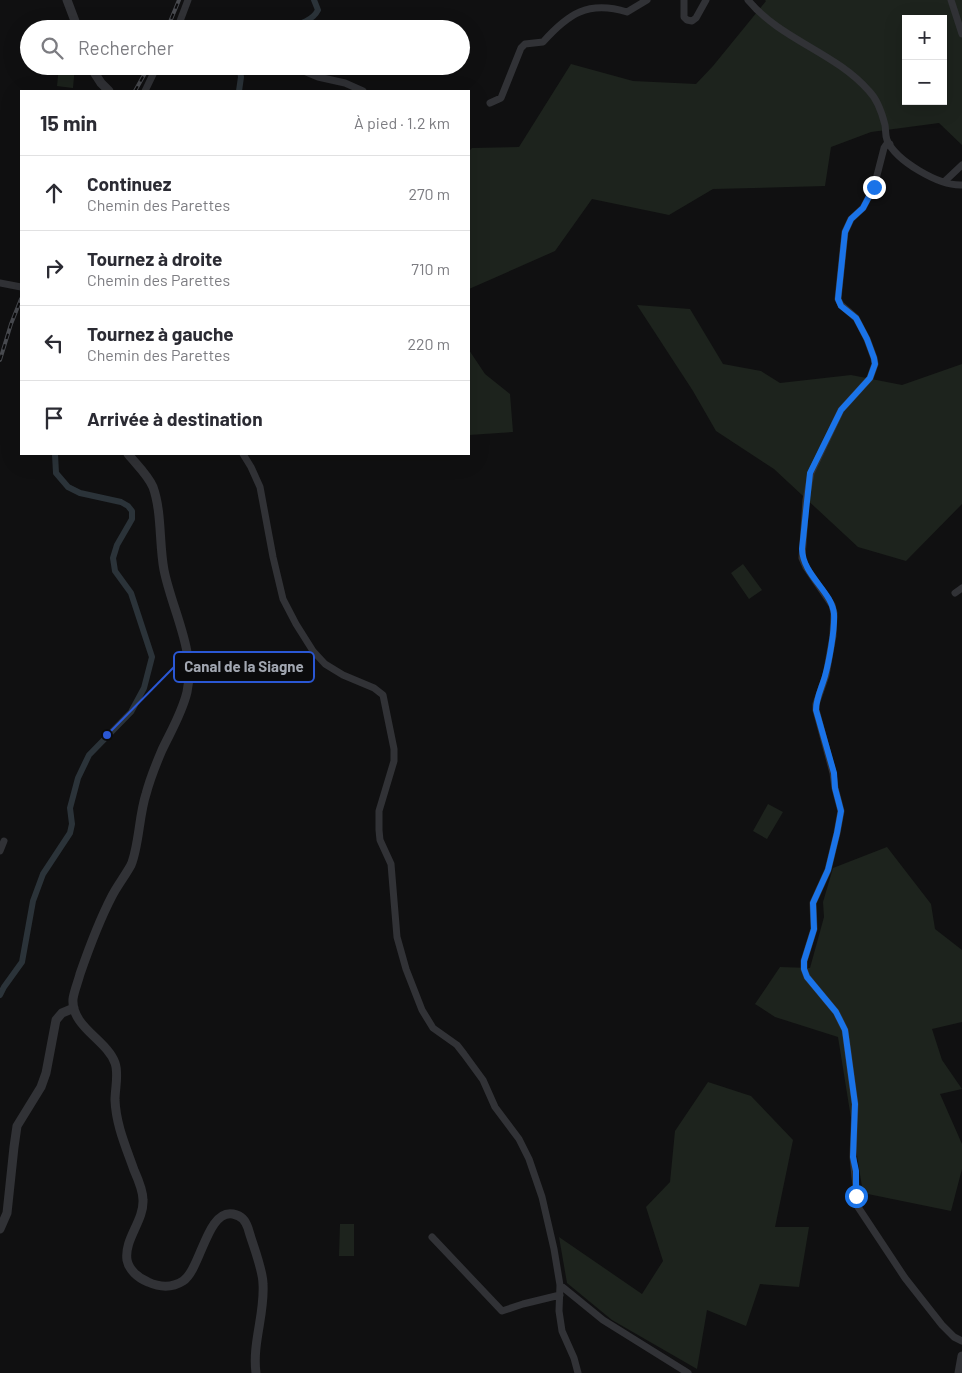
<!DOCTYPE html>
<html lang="fr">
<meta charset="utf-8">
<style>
body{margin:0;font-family:Barlow,sans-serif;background:#f2f2f3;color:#2b2b33}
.controls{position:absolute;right:15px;top:15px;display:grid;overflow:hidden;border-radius:0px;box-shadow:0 5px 20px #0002}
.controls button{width:45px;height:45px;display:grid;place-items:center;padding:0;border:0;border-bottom:1px solid #e1e1e2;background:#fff;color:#2b2b33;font:25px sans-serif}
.stop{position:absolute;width:15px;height:15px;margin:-11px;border:4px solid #1a73e8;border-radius:50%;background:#fff}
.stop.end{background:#1a73e8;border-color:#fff;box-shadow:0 1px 5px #0008}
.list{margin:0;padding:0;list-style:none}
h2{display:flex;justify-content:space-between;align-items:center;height:65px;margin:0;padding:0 20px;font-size:21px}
h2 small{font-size:16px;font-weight:400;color:#7c7c81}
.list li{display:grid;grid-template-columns:32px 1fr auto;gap:15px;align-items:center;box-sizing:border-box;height:75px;padding:0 20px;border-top:1px solid #e1e1e2}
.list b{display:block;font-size:19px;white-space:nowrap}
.list p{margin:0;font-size:16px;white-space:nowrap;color:#7c7c81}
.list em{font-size:16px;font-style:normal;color:#7c7c81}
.icon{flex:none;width:28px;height:28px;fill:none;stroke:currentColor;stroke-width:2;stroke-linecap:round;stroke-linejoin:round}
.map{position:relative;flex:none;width:962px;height:1373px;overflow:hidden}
.search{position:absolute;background:#fff;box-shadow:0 5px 20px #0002;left:20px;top:20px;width:450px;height:55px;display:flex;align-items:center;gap:12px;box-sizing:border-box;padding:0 18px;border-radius:28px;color:#7c7c81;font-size:19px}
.panel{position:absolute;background:#fff;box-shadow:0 5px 20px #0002;left:20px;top:90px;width:450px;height:365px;border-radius:0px}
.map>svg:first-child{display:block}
.green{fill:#1d231d;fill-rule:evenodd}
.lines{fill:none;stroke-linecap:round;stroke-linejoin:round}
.canal{stroke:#2b3339;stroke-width:6}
.minor{stroke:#313236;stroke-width:7}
.tertiary{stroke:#313236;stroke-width:9}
.rail-casing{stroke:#484a4f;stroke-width:4}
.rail{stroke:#0b0b0c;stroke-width:2;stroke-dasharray:5.5;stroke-linecap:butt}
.route{stroke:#1a73e8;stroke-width:6}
.leader{fill:none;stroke:#2a57d4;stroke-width:2}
.callout-dot{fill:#2a57d4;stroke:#0b0b0c;stroke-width:2}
.callout{fill:#0b0b0c;stroke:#2a57d4;stroke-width:2}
.callout-label{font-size:15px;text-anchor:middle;font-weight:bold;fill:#a2a7b1}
</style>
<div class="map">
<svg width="962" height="1373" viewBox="0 0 962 1373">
<rect width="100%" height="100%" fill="#101011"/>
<path class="green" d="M765 0H962V145L939 123 871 132 831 147 825 186 713 189 669 215 592 199 555 251 469 289V151L472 148 519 147 571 64 633 81 696 84 713 66 766 1ZM906 19H943V101H906Z
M59 66H75L73 88 57 86Z
M637 305 690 309 723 364 761 371 780 383 851 375 902 385 962 364V504L906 561 858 547 774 469 716 431 693 391Z
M469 350 485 374 510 394 513 432 469 435Z
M743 564 762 590 749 599 731 573Z
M768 804 783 812 767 839 753 831Z
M887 847 931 904 935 929 962 950V1022L932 1029 942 1060 962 1089 940 1094 962 1144V1169L951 1211 863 1193 838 1037 775 1017 755 1004 780 967 810 968 824 917 823 902 833 868Z
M708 1082 751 1096 793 1140 775 1227H809L799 1287 760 1284 746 1326 707 1310 697 1369 612 1320 567 1283 559 1237 642 1294 663 1261 646 1207 670 1182 675 1131Z
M340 1224H354V1256H339Z"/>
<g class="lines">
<path class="canal" d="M284 29C296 25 312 22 318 10L314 0
M239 66 241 77 239 91
M0 995 4 987 22 962 33 901 43 874 70 833 72 824 70 808 78 778 89 755 131 712 144 688 152 657 131 593 115 571 113 558 117 545 132 519V511L128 506 121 502 80 493 68 487 56 473 55 454"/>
<path class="minor" d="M684 0V17L687 20 692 21 696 18 706 0
M748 0C781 40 835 52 869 91 877 99 882 113 885 125 886 130 885 135 887 140 896 161 939 186 962 185
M951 0 962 34
M178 25 189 29
M177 29 188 0
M292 66 318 77 345 83 363 91
M145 91 157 66
M490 103 501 98 521 48 525 44 543 42C568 14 588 0 627 12L647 0
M890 144 886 145 884 148 874 187 863 208 851 219 845 232 838 299 841 305 856 318 867 339 874 358 875 364 870 378 841 410 811 473 806 500 802 558 806 567 832 605 834 613 833 636 826 675 816 704V710L833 773 835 788 841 811 837 833 828 870 813 903 814 929 804 961V969L807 977 836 1012 845 1030 855 1104 853 1157 858 1207 905 1278 942 1325 954 1337 962 1341
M945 181 962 165
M0 283 21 287
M243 454 251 467 260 487 273 557 283 599 296 624 313 651 325 664 343 675 374 688 383 695 394 749V761L379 811V830L380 840 391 864 397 937 406 969 422 1010 433 1028 457 1045 464 1054 483 1080 495 1107 519 1139 529 1159 542 1197 554 1249 560 1285 559 1311 562 1331 574 1358 578 1373
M955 593 962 588
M0 851 4 841
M432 1237 502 1311 523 1304 560 1295
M560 1285 603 1320 688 1373"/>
<path class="tertiary" d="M67 0 78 29
M90 66 101 83 109 91
M128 454C136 464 148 475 153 487 162 512 159 544 164 570 172 610 196 651 187 692 182 713 171 731 162 750 156 764 150 779 146 794 139 815 139 846 131 865 125 876 117 886 112 896 99 921 89 948 80 974 78 982 74 991 73 999 71 1027 107 1040 115 1063 119 1074 115 1088 115 1100 116 1125 126 1147 134 1170 138 1179 143 1190 143 1200 144 1221 124 1239 127 1260 129 1270 138 1278 148 1282 159 1287 172 1288 183 1281 201 1269 207 1209 233 1214 242 1216 245 1220 248 1228 252 1243 263 1269 263 1284 265 1314 252 1343 256 1373
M0 1229 7 1213 14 1147 17 1126 41 1087 46 1073 56 1020 62 1013 74 1008
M959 1373 962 1356"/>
<defs>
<path id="rail" d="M167 29 179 0
M135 91 149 66
M0 360 11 324 21 299"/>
</defs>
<use href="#rail" class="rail-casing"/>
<use href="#rail" class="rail"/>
</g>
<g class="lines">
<path class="route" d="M856 1196V1171L853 1157 855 1104 845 1030 836 1012 807 977 804 969V961L814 929 813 903 828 870 837 833 841 811 835 788 834 773 816 710C816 698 822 687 825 676 829 662 835 629 834 614 832 591 803 576 802 549L810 473 841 410 870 378 875 364 874 358 867 339 856 318 841 306 838 299 845 232 851 219 863 208 874 187"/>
</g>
<path class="leader" d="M107 735L174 667"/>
<circle class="callout-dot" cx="107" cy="735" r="5"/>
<rect class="callout" x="174" y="652" width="140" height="30" rx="5"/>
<g class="callout-label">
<text x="244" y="672">Canal de la Siagne</text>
</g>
</svg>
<div class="controls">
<button>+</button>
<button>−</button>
</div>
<div class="stop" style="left:856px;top:1196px"></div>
<div class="stop end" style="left:874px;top:187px"></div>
<div class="search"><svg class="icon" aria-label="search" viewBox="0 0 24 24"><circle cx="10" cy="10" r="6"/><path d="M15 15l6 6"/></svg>Rechercher</div>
<section class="panel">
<h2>15 min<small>À pied · 1.2 km</small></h2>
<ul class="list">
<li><svg class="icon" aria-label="ahead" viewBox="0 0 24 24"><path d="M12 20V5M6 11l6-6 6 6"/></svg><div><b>Continuez</b><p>Chemin des Parettes</p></div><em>270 m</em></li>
<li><svg class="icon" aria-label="right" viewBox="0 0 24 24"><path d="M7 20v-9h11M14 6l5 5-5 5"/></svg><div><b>Tournez à droite</b><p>Chemin des Parettes</p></div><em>710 m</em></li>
<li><svg class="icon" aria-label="left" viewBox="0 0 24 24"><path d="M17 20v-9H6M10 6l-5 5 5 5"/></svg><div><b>Tournez à gauche</b><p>Chemin des Parettes</p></div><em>220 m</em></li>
<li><svg class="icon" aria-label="arrive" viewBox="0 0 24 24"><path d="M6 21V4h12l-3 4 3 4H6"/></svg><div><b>Arrivée à destination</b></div></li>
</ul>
</section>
</div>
